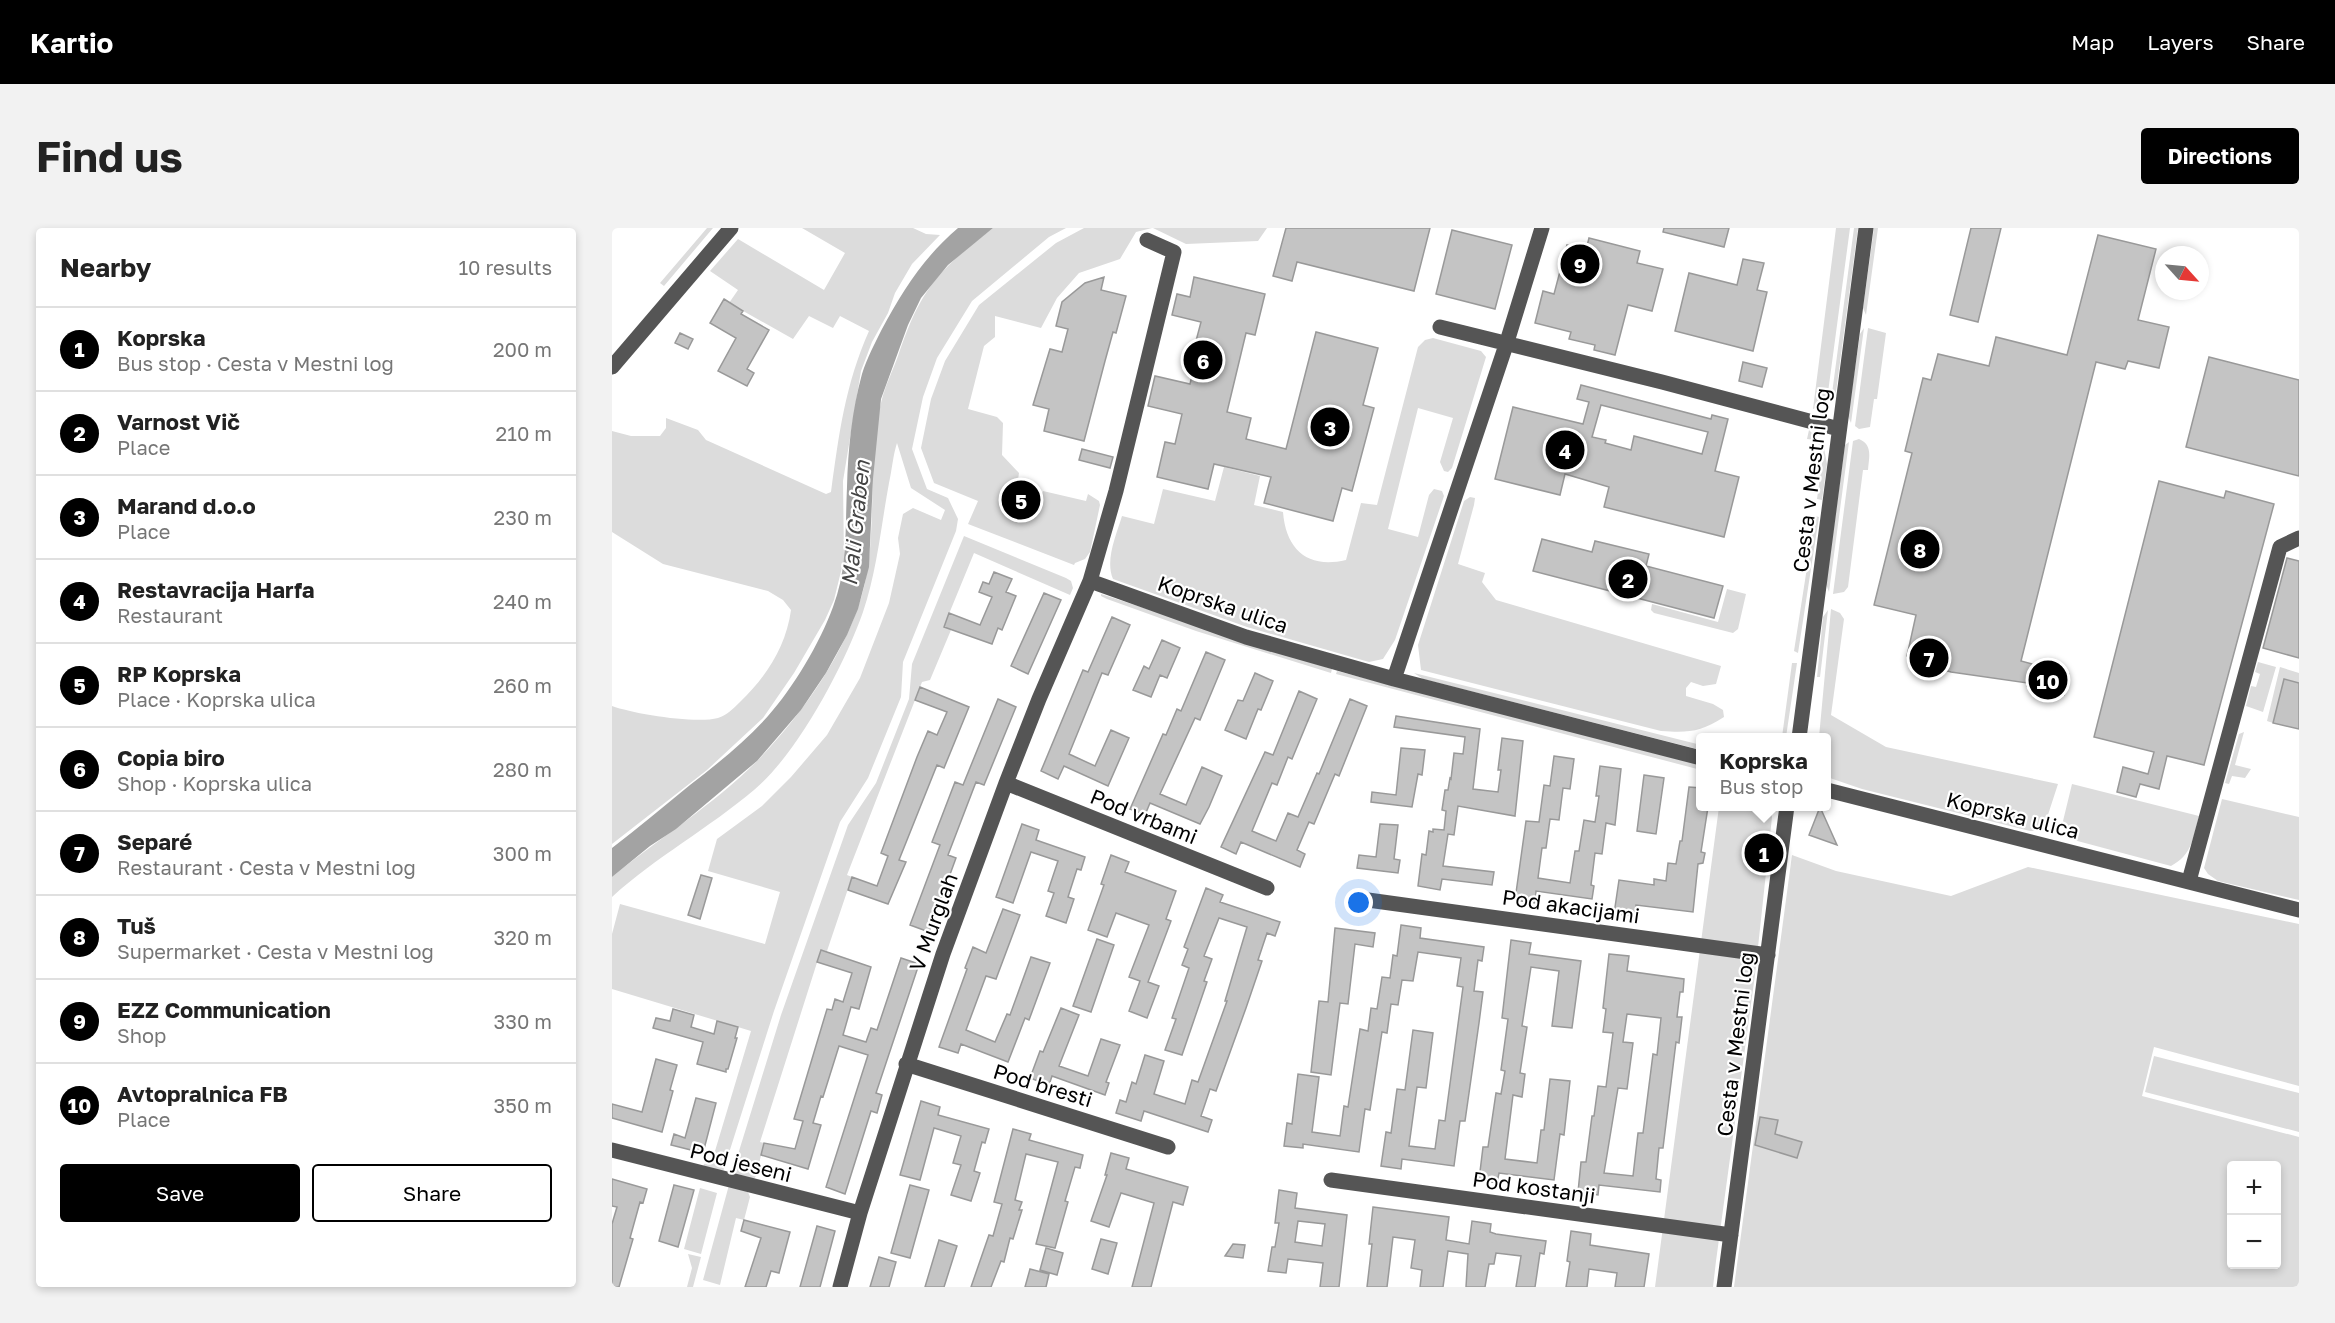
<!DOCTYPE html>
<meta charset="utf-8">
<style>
body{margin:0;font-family:"Golos Text",sans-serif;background:#f2f2f2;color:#222}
.controls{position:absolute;right:18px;bottom:18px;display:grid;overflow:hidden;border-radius:6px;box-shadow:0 3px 9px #0003}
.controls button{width:54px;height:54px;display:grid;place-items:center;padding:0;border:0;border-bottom:2px solid #e0e0e0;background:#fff;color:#222;font:30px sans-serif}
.compass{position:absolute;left:1543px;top:18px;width:54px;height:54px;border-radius:50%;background:#fff;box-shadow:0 3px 9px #0003;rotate:117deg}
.you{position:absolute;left:747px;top:675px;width:21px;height:21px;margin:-15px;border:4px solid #fff;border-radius:50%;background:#1a73e8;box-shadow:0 0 0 9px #1a73e833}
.badge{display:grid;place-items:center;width:39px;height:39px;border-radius:50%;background:#000;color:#fff;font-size:20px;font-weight:700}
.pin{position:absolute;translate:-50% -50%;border:3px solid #fff;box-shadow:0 2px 6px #0006}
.popup{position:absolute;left:1084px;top:505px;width:135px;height:78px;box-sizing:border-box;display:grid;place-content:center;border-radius:6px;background:#fff;filter:drop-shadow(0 2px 4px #0005);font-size:20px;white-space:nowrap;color:#767676}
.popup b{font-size:22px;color:#222}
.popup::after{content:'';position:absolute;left:50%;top:100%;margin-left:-12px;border:12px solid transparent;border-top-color:#fff}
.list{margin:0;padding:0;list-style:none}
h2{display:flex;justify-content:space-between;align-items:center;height:78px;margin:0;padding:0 24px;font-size:26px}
h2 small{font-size:20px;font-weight:400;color:#767676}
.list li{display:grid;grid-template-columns:39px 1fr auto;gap:18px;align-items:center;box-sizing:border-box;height:84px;padding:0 24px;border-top:2px solid #e0e0e0}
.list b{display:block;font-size:22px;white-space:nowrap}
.list p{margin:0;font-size:20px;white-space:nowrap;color:#767676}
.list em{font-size:20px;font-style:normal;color:#767676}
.actions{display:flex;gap:12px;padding:18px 24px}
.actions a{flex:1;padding:14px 0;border:2px solid #000;border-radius:6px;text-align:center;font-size:21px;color:#000}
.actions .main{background:#000;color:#fff}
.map{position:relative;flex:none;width:1687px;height:1059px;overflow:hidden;border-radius:6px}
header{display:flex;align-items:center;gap:36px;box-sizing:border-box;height:84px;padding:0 30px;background:#000;color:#fff}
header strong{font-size:28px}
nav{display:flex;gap:33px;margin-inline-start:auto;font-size:21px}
.intro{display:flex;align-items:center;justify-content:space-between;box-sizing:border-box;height:144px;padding:0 36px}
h1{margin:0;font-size:42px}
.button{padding:15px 27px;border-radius:6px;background:#000;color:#fff;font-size:21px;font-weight:700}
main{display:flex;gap:36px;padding:0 36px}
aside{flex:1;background:#fff;border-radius:6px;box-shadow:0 3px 9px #0003}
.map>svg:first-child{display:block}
.green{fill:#dcdcdc;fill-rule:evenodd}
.water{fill:#a3a3a3}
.building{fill:#c4c4c4;stroke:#999;stroke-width:1.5;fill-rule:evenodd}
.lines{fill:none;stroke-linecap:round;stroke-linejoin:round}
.minor{stroke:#555;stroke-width:15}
.labels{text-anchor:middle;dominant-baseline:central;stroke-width:4.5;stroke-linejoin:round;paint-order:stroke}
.street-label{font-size:21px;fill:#000;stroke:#fff}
.water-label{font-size:22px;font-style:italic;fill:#444;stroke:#fff}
</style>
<header>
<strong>Kartio</strong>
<nav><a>Map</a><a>Layers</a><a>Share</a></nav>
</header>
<div class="intro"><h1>Find us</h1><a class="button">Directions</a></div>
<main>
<aside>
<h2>Nearby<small>10 results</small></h2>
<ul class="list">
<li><span class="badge">1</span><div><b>Koprska</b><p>Bus stop · Cesta v Mestni log</p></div><em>200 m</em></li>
<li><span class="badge">2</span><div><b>Varnost Vič</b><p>Place</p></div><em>210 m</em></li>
<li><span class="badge">3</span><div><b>Marand d.o.o</b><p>Place</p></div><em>230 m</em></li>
<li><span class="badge">4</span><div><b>Restavracija Harfa</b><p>Restaurant</p></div><em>240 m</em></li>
<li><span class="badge">5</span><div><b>RP Koprska</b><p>Place · Koprska ulica</p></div><em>260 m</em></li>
<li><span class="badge">6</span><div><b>Copia biro</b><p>Shop · Koprska ulica</p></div><em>280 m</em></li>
<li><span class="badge">7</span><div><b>Separé</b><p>Restaurant · Cesta v Mestni log</p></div><em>300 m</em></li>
<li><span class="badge">8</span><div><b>Tuš</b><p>Supermarket · Cesta v Mestni log</p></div><em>320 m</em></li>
<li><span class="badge">9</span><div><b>EZZ Communication</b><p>Shop</p></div><em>330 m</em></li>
<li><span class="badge">10</span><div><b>Avtopralnica FB</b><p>Place</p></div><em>350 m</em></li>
</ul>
<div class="actions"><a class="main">Save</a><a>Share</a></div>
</aside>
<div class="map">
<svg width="1687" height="1059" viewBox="0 0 1687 1059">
<rect width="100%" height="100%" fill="#fff"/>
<path class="green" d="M95 0H101L52 58 48 55Z
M190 0H301L314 6 328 7 300 36 283 65 276 85 260 114 249 143 231 253 232 331 222 372 213 392 182 445 151 490 95 542 0 616V478C22 486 84 496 106 490 115 487 121 481 128 474 154 449 174 419 179 382L171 372 156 363 51 336 0 304V203L19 208H48L54 200V190L86 202 94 212 214 266 219 264C227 206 233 157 257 103L228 88 221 100 197 88 181 111 117 75 126 62 98 43 126 11 212 62 233 25Z
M381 0H454L437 9 360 73 325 130 311 169 300 221 315 261 336 270 346 291 344 303 291 434 289 469 256 550 228 594 162 783 110 947 90 942 92 936 100 933 139 803 0 761V706L8 676 153 716 168 664 96 643 105 611 150 578 179 549 215 507 248 450 277 375 288 326 286 310 291 286 301 280 329 292 333 282 299 260 285 215C281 227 280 242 277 255 269 298 265 343 251 384 232 438 186 525 142 562 97 600 44 629 0 669V649C47 610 103 576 145 533 186 491 225 437 245 382 261 340 259 296 261 252 262 226 263 196 270 171 274 156 281 142 286 128 298 93 309 65 336 38 349 24 366 12 381 0Z
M472 0H540L524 4 508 31 467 45 445 70 429 100 383 88V109L372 118 356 181 385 189 391 195 390 227 407 245 405 258 396 256 390 281 424 289 431 263 474 273 476 266 487 273 488 277 478 324 473 331 463 335 462 337 356 296 366 273 322 255 309 220 319 171 333 133 367 77 444 15Z
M541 0H655L646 13 574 16Z
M1224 0H1238L1215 172 1208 178 1201 181Z
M1242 0H1246L1224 164 1219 173Z
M1262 0H1266L1254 87 1251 80Z
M1252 100 1239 195 1236 188 1248 106Z
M1256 100 1274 105 1265 171H1262L1258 199 1247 201 1243 198Z
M821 110 869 123 874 129 840 240 836 244 832 243 828 234 841 190 806 180 776 301 806 309 817 267 822 261 830 263 832 268 783 412 771 431 757 434 635 399 501 351C493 332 504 308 510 288L542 296 551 261 603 273 612 239 648 248 642 277 671 284C674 322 696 341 734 332L749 275 765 277 806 119 813 112Z
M1197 202 1209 214 1202 267 1208 218 1203 212 1195 211Z
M1247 211C1261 217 1257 229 1256 242H1251L1236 359 1232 364 1221 366 1241 213Z
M1237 214 1217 364 1214 356 1233 217Z
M1212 220 1215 236 1210 272 1205 271Z
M858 269 863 270 862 277 846 336 873 345 870 354 884 372 1109 438 1104 456 1091 458 1079 454 1074 460V468L1101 476 1111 482 1112 489C1088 504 1077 505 1049 503L809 442 806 417 852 273Z
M1203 288 1207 289 1186 425 1182 423Z
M352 308 454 350 459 353 461 360 458 367 362 325 332 398 339 402 318 452 310 454 235 647 240 649 215 723 209 722 148 914 152 915 144 948 142 951 119 949 169 787 236 597 264 555 297 471 300 436Z
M1115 361 1134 366 1126 401 1121 405 1042 385 1039 382 1040 376 1106 394Z
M489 366 720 441 719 445 584 403 495 371 489 368Z
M1219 381 1228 385 1232 391 1219 487 1274 519 1446 556 1432 599 1427 603H1418L1250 561 1215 549V510L1207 509Z
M1216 382 1208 449H1205L1211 389Z
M1646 434 1664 439 1651 484 1634 478 1639 458 1644 459 1648 446 1643 444Z
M1180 435H1185L1174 509H1170Z
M1668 439 1687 445V455L1672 451 1661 495 1655 493Z
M725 443 1089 537V542L724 446Z
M802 445 1089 517V522L811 451Z
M1632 504 1623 537 1639 541 1633 550 1620 548 1617 556 1613 555 1627 506Z
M1460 556 1587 588C1581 610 1580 627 1559 638L1458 611 1451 593Z
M1610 571 1687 589V672L1606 653 1596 646 1592 640Z
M1107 579H1158L1160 589 1143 747 1104 1033 1101 1059H1043Z
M1180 627 1224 643 1339 668 1416 639 1687 696V858L1542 819 1530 868 1687 909V1059H1122ZM1620 938H1664V1036H1620Z
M1542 828 1687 865V904L1533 864Z
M117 957 136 964 138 969 132 992 124 990 108 1057 91 1052Z
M88 960 105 965 89 1026 72 1021Z
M76 1026 89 1029 81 1059H75L80 1040Z"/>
<path class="water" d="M346 0H381L336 37 309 70 296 97 269 171 261 251 257 339 246 381 235 407 214 445 189 482 145 533 64 601 38 618 0 649V620C26 600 52 578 78 557 105 536 133 514 156 488 181 460 208 415 221 379 236 340 233 300 235 259 236 221 240 182 250 146 255 130 263 115 270 101 291 62 312 29 346 0Z"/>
<path class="building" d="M674 0H818L802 63 685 34 680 53 661 48Z
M1052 0H1117L1112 19 1051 4Z
M1359 0H1389L1366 94 1338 87Z
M840 2 900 17 883 81 824 66Z
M1486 7 1544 21 1526 92 1557 99 1547 140 1516 133 1513 141 1484 134 1409 433 1457 446 1452 467 1415 458 1416 455 1339 444 1325 440 1310 431 1295 428 1304 387 1262 377 1300 225 1293 223 1311 150 1319 152 1326 126 1377 138 1384 109 1455 127Z
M977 10 1028 23 1025 35 1051 41 1040 83 1016 77 1003 127 982 122 983 117 957 111 959 104 923 95 931 63 942 66 955 17 974 22Z
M1131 31 1152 35 1145 62 1155 64 1141 123 1063 103 1077 45 1125 57Z
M492 49 489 62 514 68 504 105 501 104 493 133 472 213 432 203 437 181 421 177 438 121 450 124 456 101 444 98 450 74 473 55Z
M582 49 653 66 643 107 634 105 615 184 639 190 634 211 674 221 704 104 766 120 751 177 762 180 740 263 730 260 721 293 652 275 659 249 602 236 596 261 545 249 553 214 563 216 570 186 536 178 543 148 578 156 588 114 584 113 589 94 560 87 565 66 578 69Z
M112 71 131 83 129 86 157 102 135 141 142 145 135 158 106 143 124 110 98 95Z
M68 105 81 111 76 121 63 115Z
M1597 129 1687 152V248L1574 219Z
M1131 134 1155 140 1150 159 1127 153Z
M969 157 1099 191 1100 187 1116 191 1103 243 1127 249 1112 309 992 279 997 259 953 246 948 267 883 251 901 179 971 196 977 174 965 171ZM989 177 1096 204 1090 226 1022 208 1019 222 993 215 994 212 980 209Z
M470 221 501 229 498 240 467 232Z
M1547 253 1612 270 1614 263 1662 276 1592 537 1555 528 1547 561 1528 556 1524 569 1505 564 1511 539 1536 546 1542 524 1482 509Z
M399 264 422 269 419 281 396 275Z
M930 311 980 324 983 313 1037 326 1034 338 1111 358 1102 390 921 343Z
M1675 330 1687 333V430L1651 420Z
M382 344 400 351 394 364 404 368 390 402 386 400 380 416 332 399 337 385 368 397 380 369 367 364 371 354 377 356Z
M432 365 449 372 416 446 399 438Z
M500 389 518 397 496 447 490 445 457 526 483 538 499 502 517 510 496 558 452 538 446 551 429 543 471 442 476 444Z
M550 412 568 420 555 450 548 447 539 469 521 462 532 438 537 441Z
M594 424 613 432 588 492 583 490 548 566 574 577 590 539 610 548 597 579 588 596 538 575 533 587 518 581 551 506 554 507 565 481 569 483Z
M643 445 661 453 649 482 646 481 634 511 613 502 626 472 631 473Z
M1672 451 1687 455V501L1661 495Z
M308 459 357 479 332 540 325 537 287 632 294 634 276 676 236 662 240 649 265 658 276 628 269 625 305 529 316 503 325 507 335 484 303 472Z
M687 463 705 471 680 531 676 529 665 557 660 555 640 603 664 613 676 585 686 589 705 545 707 546 738 471 755 478 727 548 723 546 702 596 697 594 685 622 693 626 688 639 629 614 624 626 609 619 653 524 661 527Z
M386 471 404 479 372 557 364 554 336 627 344 630 317 704 298 697 328 617 320 614 343 554 351 557Z
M784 488 868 501 861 561 886 564 889 542H886L890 510 911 513 903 588 846 578 842 607 836 606 831 638 882 644 880 657 830 651 828 662 806 658 810 626 814 627 817 603 821 604V601L832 602 834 583 830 582 833 562H836L838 550 839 551 842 525 851 526 853 509 782 499Z
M789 520 813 522 810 547 806 546 800 579 759 574 760 564 784 567Z
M942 528 962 531 958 561 951 560 947 592 938 591 934 620H930L926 650 958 655 963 623H967L972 592 983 594 987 568H984L988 538 1009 541 1003 597 994 595 990 626 983 625 979 657 982 658 980 671 924 663 923 675 903 672 914 593 927 594 932 557 938 558Z
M1032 547 1052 550 1044 606 1025 603Z
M1077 559 1089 560V579H1096L1089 624 1093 625 1091 635 1086 636 1081 684 1024 677 1022 688 1002 686 1007 652 1042 657V651L1054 653 1056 635 1064 636 1068 613H1070Z
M1208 579 1225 617 1197 607Z
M410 596 427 602 424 612 473 629 469 642 465 641 456 669 462 671 454 695 434 688 442 665 436 663 446 633 419 624 401 675 384 669Z
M768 596 786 597 782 631 788 632 786 645 745 640 747 627 764 629Z
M499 627 517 634 513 644 564 663 554 691 559 693 536 754 547 758 535 790 517 783 528 753 517 749 537 697 504 685 495 709 476 702 492 657 489 656Z
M89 647 100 650 88 691 76 687Z
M594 660 611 667 608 674 668 694 663 708 655 705 646 732 650 733 634 780 604 863 598 861 589 888 600 892 596 904 532 883 529 893 504 885 508 872 514 874 520 854 524 856 533 827 552 833 542 866 573 876 580 852 586 854 615 773H613L635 699 607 690 592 728 600 731 592 753 595 754 570 827 553 822 564 791 560 790 577 740 570 737 576 721 572 719Z
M391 681 408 687 384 751 374 748 354 802 383 814 395 786 398 787 419 729 438 735 417 792 413 790 396 834 349 816 346 825 327 819 355 741 353 740 361 719 374 725Z
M789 697 809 700 808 710 872 719 870 733 866 732 862 763 871 764 867 795 853 893H848L842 938 790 931 789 941 769 938 774 904 779 905 785 861 793 862 801 802 821 805 814 860 805 859 797 918 823 921 827 892 833 893 851 759 845 758 849 730 806 724 801 753 790 752 786 777 779 776 775 805 770 804 758 882 753 881 747 924 691 916V920L672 918 675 895 680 896 686 846 707 849 700 904 728 908 732 878 736 879 748 801 756 803 759 780 765 781 770 749 778 750 781 727 785 728Z
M723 700 763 705 761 719 743 716 736 776 728 775 719 847 699 844 707 773 716 774Z
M485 711 502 717 479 784 461 778Z
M899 712 919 715 917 726 969 733 960 800 940 798 947 743 919 739 910 798 915 799 908 845 913 846 910 869 901 867 893 931 925 935 929 902H932L938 851 958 853 952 907 948 906 942 952 887 945 885 955 867 952 871 919H876L884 865 889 866 893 843 889 842 896 791 890 790Z
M209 722 259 739 247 781 239 779 231 807 254 814 259 800 265 802 289 730 307 736 264 865 270 867 265 885 259 883 233 966 214 959 256 827 227 818 211 869 209 868 201 895 209 897 196 941 149 927 152 915 183 921 191 893 182 891 215 781 220 782 223 771 231 774 240 745 205 734Z
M997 726 1017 728 1015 743 1072 751 1071 764H1068L1065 789H1070L1067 815 1064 814 1051 920H1047L1044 951 1049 952 1048 964 987 957 986 967 966 964 969 934H974L980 888H982L986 858 994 859 1001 805 991 804 994 781 991 780ZM1015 786 1049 790 1045 827 1041 826 1031 905H1026L1021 948 992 945 1006 860 1015 861 1021 815 1011 814Z
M449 780 467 787 447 838 476 848 489 811 508 817 494 854 497 855 493 867 440 848 437 857 418 850 428 823 431 824Z
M61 781 82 787 79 799 102 806 105 793 126 799 123 810H125L116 841H114V844L85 836 91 814 41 800 44 790 58 793Z
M44 831 65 837 58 862 61 863 50 904 0 890V876L30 884Z
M84 870 104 875 91 925 59 917 62 906 73 910Z
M309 873 328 879 326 887 377 901 373 915 370 914 362 943 368 945 359 973 339 967 349 937 341 935 349 908 322 900 308 952 288 947Z
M1148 889 1166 892 1163 906 1190 914 1185 930 1143 917Z
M401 901 419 906 417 912 471 927 468 940 463 939 453 973 456 974 443 1020 424 1016 446 934 414 926 403 972 410 974 407 982H410L401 1011 398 1010 392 1034 389 1033 379 1059H359L377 1007 381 1008 390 976 382 974Z
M499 925 517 930 514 941 576 959 571 977 561 974 539 1059H520L542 975 509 965 497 999 479 993 495 947H493Z
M0 951 35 961 31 975 28 974 18 1010 21 1011 7 1059H0V996L5 979 0 978Z
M62 957 82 962 66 1019 47 1013Z
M298 957 317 962 298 1030 279 1025Z
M667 962 685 965 683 980 735 987 727 1059H708L711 1035 676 1031 674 1045 656 1043 660 1019H663L667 995H663ZM686 993 713 996 710 1018 683 1014Z
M761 979 837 989 834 1012 857 1016 860 993 879 996 878 1004 884 1006 934 1013 932 1026 928 1025 923 1059H904L909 1028 884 1025 882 1036H877L873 1059H854L856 1026 836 1023 831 1059H808L810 1042 799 1040 803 1012 781 1009 775 1059H755L760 1016H757Z
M132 992 178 1004 167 1045 159 1043 154 1059H133L149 1010 129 1003Z
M205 998 223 1003 208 1059H188Z
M959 1003 979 1006 978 1017 1037 1026 1032 1059H1003L1005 1045 977 1041 975 1059H954L958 1034 955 1033Z
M489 1011 505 1015 496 1046 480 1041Z
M327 1012 345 1018 332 1059H313Z
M621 1016 633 1017 631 1030 613 1028Z
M434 1020 451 1025 445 1047 428 1042Z
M267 1029 284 1034 277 1059H258Z
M418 1041 437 1046 434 1059H413Z"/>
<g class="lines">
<path class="minor" d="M828 99 1050 154 1227 201
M0 139 119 0
M478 353 634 409 782 451 1089 530
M782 451 894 117 930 0
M1187 510 1254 0
M394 555 655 660
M1215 562 1687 682
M1577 653 1668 319 1687 310
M756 672 1156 727
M294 836 556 919
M0 922 248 985
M719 952 1119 1007
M228 1059 248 985 331 726 394 555 427 471 478 353 504 263 562 24 535 12
M1112 1059 1175 578"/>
</g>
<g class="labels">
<g class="street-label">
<text transform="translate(1199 252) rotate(-83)">Cesta v Mestni log</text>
<text transform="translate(611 376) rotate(19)">Koprska ulica</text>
<text transform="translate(1401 587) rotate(14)">Koprska ulica</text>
<text transform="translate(532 588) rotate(22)">Pod vrbami</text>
<text transform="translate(959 678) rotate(8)">Pod akacijami</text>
<text transform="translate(321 694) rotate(-70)">V Murglah</text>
<text transform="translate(1123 816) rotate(-83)">Cesta v Mestni log</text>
<text transform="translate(431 857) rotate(17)">Pod bresti</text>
<text transform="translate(129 934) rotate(14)">Pod jeseni</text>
<text transform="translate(922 959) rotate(8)">Pod kostanji</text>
</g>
<g class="water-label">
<text transform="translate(243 295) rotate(-84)">Mali Graben</text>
</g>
</g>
</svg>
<div class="controls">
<button>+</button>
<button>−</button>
</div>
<svg class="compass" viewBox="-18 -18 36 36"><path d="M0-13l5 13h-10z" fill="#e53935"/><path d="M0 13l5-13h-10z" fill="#767676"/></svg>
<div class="you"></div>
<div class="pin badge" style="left:1152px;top:625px">1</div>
<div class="popup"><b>Koprska</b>Bus stop</div>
<div class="pin badge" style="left:1016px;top:351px">2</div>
<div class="pin badge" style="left:718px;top:199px">3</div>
<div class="pin badge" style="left:953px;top:222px">4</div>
<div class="pin badge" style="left:409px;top:272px">5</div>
<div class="pin badge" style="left:591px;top:132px">6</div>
<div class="pin badge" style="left:1317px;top:430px">7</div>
<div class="pin badge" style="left:1308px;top:321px">8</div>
<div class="pin badge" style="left:968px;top:36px">9</div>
<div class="pin badge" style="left:1436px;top:452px">10</div>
</div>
</main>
